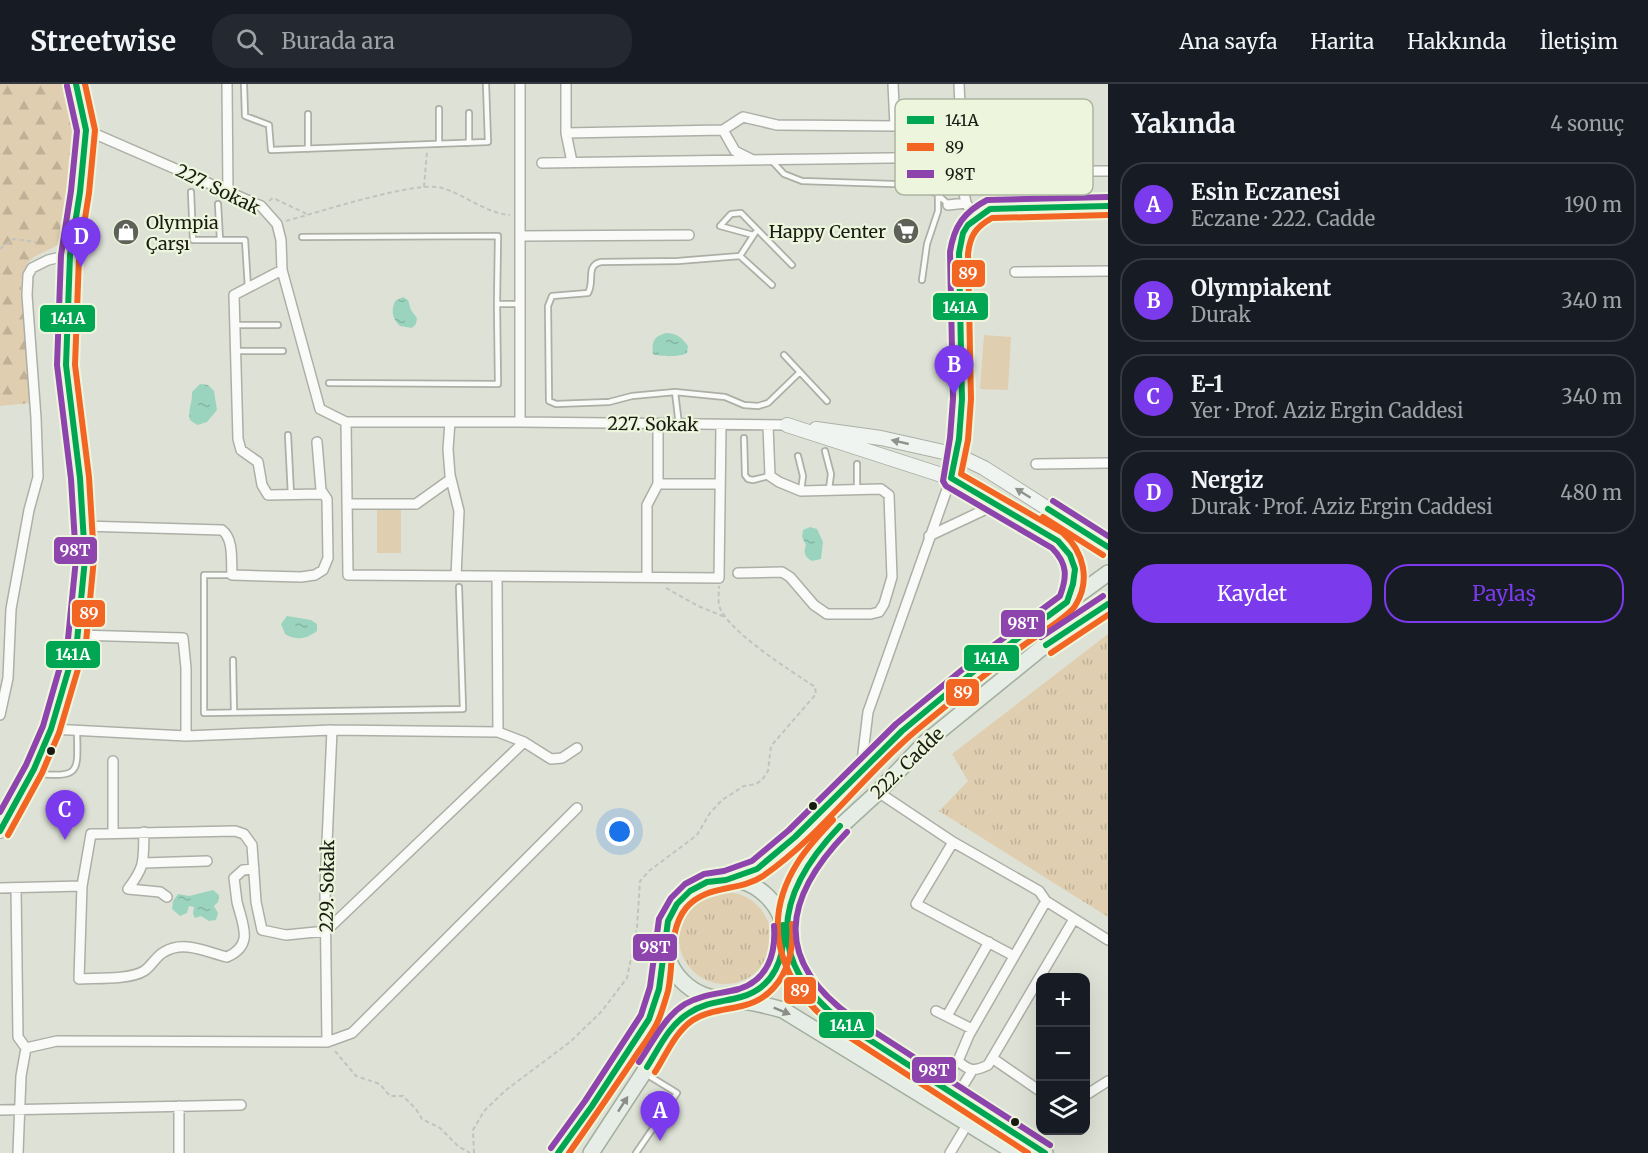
<!DOCTYPE html>
<html lang="tr">
<meta charset="utf-8">
<style>
body{margin:0;font-family:Merriweather,serif;background:#242831;color:#f1f3f6}
.controls{position:absolute;right:18px;bottom:18px;display:grid;overflow:hidden;border-radius:12px;box-shadow:0 6px 24px #0002}
.controls button{width:54px;height:54px;display:grid;place-items:center;padding:0;border:0;border-bottom:2px solid #363941;background:#171b24;color:#f1f3f6;font:30px sans-serif}
.you{position:absolute;left:620px;top:748px;width:21px;height:21px;margin:-15px;border:4px solid #fff;border-radius:50%;background:#1a73e8;box-shadow:0 0 0 9px #1a73e833}
.badge{display:grid;place-items:center;width:39px;height:39px;border-radius:50%;background:#7c3aed;color:#fff;font-size:20px;font-weight:700}
.pin{position:absolute;translate:-50% -50px;filter:drop-shadow(0 2px 3px #0008)}
.pin::after{content:'';position:absolute;top:32px;width:21px;height:18px;background:inherit;clip-path:polygon(0 0,100% 0,50% 100%)}
.list{margin:0;padding:0;list-style:none}
h2{display:flex;justify-content:space-between;align-items:center;height:78px;margin:0;padding:0 24px;font-size:26px}
h2 small{font-size:20px;font-weight:400;color:#9ea1a6}
.list li{display:grid;grid-template-columns:39px 1fr auto;gap:18px;align-items:center;box-sizing:border-box;height:84px;margin:0 12px 12px;padding:0 12px;border:2px solid #363941;border-radius:24px}
.list b{display:block;font-size:22px;white-space:nowrap}
.list p{margin:0;font-size:20px;white-space:nowrap;color:#9ea1a6}
.list em{font-size:20px;font-style:normal;color:#9ea1a6}
.actions{display:flex;gap:12px;padding:18px 24px}
.actions a{flex:1;padding:14px 0;border:2px solid #7c3aed;border-radius:24px;text-align:center;font-size:21px;color:#7c3aed}
.actions .main{background:#7c3aed;color:#fff}
.icon{flex:none;width:33px;height:33px;fill:none;stroke:currentColor;stroke-width:2;stroke-linecap:round;stroke-linejoin:round}
.map{position:relative;flex:none;width:1108px;height:1069px;overflow:hidden}
header{display:flex;align-items:center;gap:36px;box-sizing:border-box;height:84px;padding:0 30px;background:#171b24;border-bottom:2px solid #363941}
header strong{font-size:28px}
nav{display:flex;gap:33px;margin-inline-start:auto;font-size:21px}
.search{width:420px;height:54px;background:#242831;display:flex;align-items:center;gap:15px;box-sizing:border-box;padding:0 21px;border-radius:24px;color:#9ea1a6;font-size:22px}
main{display:flex}
aside{flex:1;background:#171b24}
.map>svg:first-child{display:block}
.grass{fill:url(#grass-tufts)}
.forest{fill:url(#forest-firs)}
.pitch{fill:#e0ceb0}
.water{fill:url(#water-ripples)}
.lines{fill:none;stroke-linecap:round;stroke-linejoin:round}
.lane-casing{stroke:#acafa6;stroke-width:8}
.street-casing{stroke:#acafa6;stroke-width:12}
.secondary-casing{stroke:#acafa6;stroke-width:16}
.primary-casing{stroke:#a2ae9e;stroke-width:18}
.path{stroke:#c2c3c0;stroke-width:2;stroke-dasharray:4.5 3;stroke-linecap:butt}
.lane{stroke:#fafbf9;stroke-width:4.5}
.street{stroke:#fafbf9;stroke-width:9}
.secondary{stroke:#f0f4f0;stroke-width:14}
.primary{stroke:#e6ede6;stroke-width:15}
.bus-1-casing{stroke:#edf5dd;stroke-width:10}
.bus-2-casing{stroke:#edf5dd;stroke-width:10}
.bus-3-casing{stroke:#edf5dd;stroke-width:10}
.bus-1{stroke:#00a651;stroke-width:6}
.bus-2{stroke:#f26522;stroke-width:6}
.bus-3{stroke:#8e44ad;stroke-width:6}
.oneway{fill:#8f928d}
.oneway2{fill:#8a8e87}
.bus-dot{fill:#191b13;stroke:#edf5dd;stroke-width:2}
.labels{text-anchor:middle;dominant-baseline:central;stroke-width:4.5;stroke-linejoin:round;paint-order:stroke}
.street-label{font-size:18px;fill:#191b13;stroke:#edf5dd}
.poi-label{font-size:18px;fill:#191b13;stroke:#edf5dd;text-anchor:start}
.key{fill:#edf5dd;stroke:#adb4a0;stroke-width:1.5}
.key-label{font-size:16px;fill:#191b13}
.line-badge{stroke:#edf5dd;stroke-width:2}
.badge-label{font-size:16px;text-anchor:middle;font-weight:bold;fill:#fff}
</style>
<header>
<strong>Streetwise</strong>
<div class="search"><svg class="icon" aria-label="search" viewBox="0 0 24 24"><circle cx="10" cy="10" r="6"/><path d="M15 15l6 6"/></svg>Burada ara</div>
<nav><a>Ana sayfa</a><a>Harita</a><a>Hakkında</a><a>İletişim</a></nav>
</header>
<main>
<div class="map">
<svg width="1108" height="1069" viewBox="0 0 1108 1069">
<defs>
<pattern id="grass-tufts" width="24" height="20" patternUnits="userSpaceOnUse" patternTransform="scale(1.5)"><rect width="24" height="20" fill="#e0ceb0"/><path d="M3 7l-1-3M5 7V3M7 7l1-3M15 17l-1-3M17 17v-4M19 17l1-3" fill="none" stroke="#c0b096"/></pattern>
<pattern id="forest-firs" width="22" height="20" patternUnits="userSpaceOnUse" patternTransform="scale(1.5)"><rect width="22" height="20" fill="#e0ceb0"/><path d="M5 1l3.5 6h-7zM16 11l3.5 6h-7z" fill="#c0b096"/></pattern>
<pattern id="water-ripples" width="26" height="14" patternUnits="userSpaceOnUse" patternTransform="scale(1.5)"><rect width="26" height="14" fill="#9ad4be"/><path d="M2 4q2-2 4 0t4 0M15 11q2-2 4 0t4 0" fill="none" stroke="#84b5a2"/></pattern>
</defs>
<rect width="100%" height="100%" fill="#dee2d6"/>
<path class="grass" d="M1108 550V833L939 727 968 697 952 670Z
M679 854a46 46 0 1 1 92 0a46 46 0 1 1-92 0Z"/>
<path class="forest" d="M0 0H71C82 51 73 102 64 154 46 176 25 162 21 202L31 319 0 322Z"/>
<path class="pitch" d="M984 251 1011 253 1008 306 980 305Z
M377 425H401V469H377Z"/>
<path class="water" d="M403 213 408 216 411 226 417 234 416 240 412 244 400 242C392 234 391 227 395 217Z
M666 249C677 249 682 254 688 262L687 269C681 273 660 273 653 270 651 257 655 252 666 249Z
M200 300 208 301 214 307 217 326 207 338 197 341 190 336C187 327 193 318 192 308Z
M810 443 817 445 823 458 821 475 812 477C805 473 803 469 806 461L802 453 803 446Z
M287 532 311 536 317 540V547C306 555 297 557 285 550L281 540Z
M213 806 219 811 218 818 214 822 218 829 216 836 209 837 201 832 195 834 193 830 194 823 189 822 187 829 180 832 172 825 173 817 178 810 189 812Z"/>
<g class="lines">
<defs>
<path id="lane" d="M244 0 245 32 269 41 271 66 488 58 486 0
M469 29V59
M308 30V65
M439 60V25
M772 77 784 90 802 97 923 101 938 111 948 120
M191 108 193 156H245L248 204
M218 120 220 156
M753 151 720 142 731 130 741 129 792 181
M302 153 498 152 497 220
M740 172 755 149
M922 196 927 160 938 127V111
M234 241H278
M235 267H283
M784 271 827 317
M329 299 498 300 497 220H519
M675 308 725 313 744 321 758 322 768 319 800 288
M679 341 675 308 632 312 609 318 556 320 549 317 548 222 552 212 588 209C595 198 585 181 601 178L678 177 740 172 772 201
M288 351 291 411
M744 354 745 391 748 395 753 396 769 392
M825 367 831 390 829 405
M798 372 803 392 801 407
M857 406V380
M232 491H204V629L463 625 459 503
M233 576 234 628
M35 690C80 693 78 690 77 648
M636 1069 677 1009 646 990"/>
<path id="street" d="M227 0 228 107
M566 0V49L723 46 743 33 777 41 895 42 893 0
M959 0 964 109 966 119 975 133
M86 46 261 122 277 140 281 156 282 186 320 325 346 338H520L787 341
M723 46 735 67 751 75
M566 49 572 78
M542 79 962 73
M1030 87H1108
M948 121 966 119
M520 152 689 151
M282 186 234 211 238 355 241 366 258 378 262 401 268 411 322 410
M1015 188 1108 187
M346 338 348 491 719 494 721 342
M450 338 448 365 450 391 459 427 456 492
M520 338V0
M1036 380 1108 379
M658 400H720
M347 420H416L451 395
M83 442 222 446C234 455 231 477 232 491L301 493 315 491 323 486 328 474 327 415 321 406 317 358
M929 452 997 420
M738 489 782 488 790 493 814 521 827 530H871L879 528 884 520 892 493 889 411 881 405 801 407 779 398 770 392 768 342
M497 493 498 648
M647 493V421L658 400V341
M77 551 183 554 186 584V652
M0 631 8 594 11 525 29 426 38 393 36 334 27 211 28 191 32 184 48 176 70 171
M51 645 186 652 332 646 498 648 524 658 551 675 562 674 577 664
M113 677V748
M861 686 868 628 951 394
M878 708 953 758 1039 807 1046 817 1108 856
M144 748C143 777 146 781 128 805L160 808 167 813
M953 758 916 820 1014 872
M143 779 207 777
M82 802 91 750 235 747 244 750 252 761 256 818 262 846 286 851 326 847 524 658
M0 804 82 802 79 895C97 894 129 896 144 887 151 883 156 872 164 868 184 856 206 868 227 873 254 861 243 842 237 818 236 810 235 802 234 794L243 786 254 785
M16 804 18 953 26 964 21 992 18 1069
M1046 817 969 951 958 977C969 987 974 988 988 981L1074 835
M936 927 972 945
M947 932 989 858
M327 958 325 804 332 646
M26 964 57 957 327 958 352 949 577 724
M992 974 1040 1007
M936 1000 958 977
M1086 1011 1108 997
M956 1013 972 987
M179 1022V1069
M0 1026 241 1021
M950 1069 968 1039"/>
<path id="secondary" d="M787 341 951 394 1058 457C1080 477 1078 492 1067 518
M816 345 881 354 957 371 984 384 1108 463
M951 394C965 342 963 289 961 235 961 210 954 173 963 149 968 137 979 131 990 125L1108 122
M0 747 34 685 51 645 77 557 85 475 80 394 66 281 70 171 80 108 86 46 76 0"/>
<path id="primary" d="M665 855a60 60 0 1 1 120 0a60 60 0 1 1-120 0Z
M726 796 757 785 795 753 902 647 979 583 1108 489
M558 1069 592 1022 649 935 659 905 664 865
M591 1069 669 950C674 944 678 937 684 932 712 908 751 917 783 926L1016 1069
M1045 1069 936 1000 822 921 799 893 786 854 789 819 800 790 830 752 878 708 926 658 1044 562 1108 520"/>
</defs>
<use href="#lane" class="lane-casing"/>
<use href="#street" class="street-casing"/>
<use href="#secondary" class="secondary-casing"/>
<use href="#primary" class="primary-casing"/>
<path class="path" d="M424 103 427 67
M269 117 273 114 309 131
M286 137C316 129 417 96 442 104 466 111 485 129 510 131
M0 165 14 155 36 158
M666 504 698 522 725 533
M335 967 356 992 380 1000 390 1012H403L416 1025 422 1035 440 1044 458 1062 470 1069
M474 1069 473 1046 484 1027 506 1006 570 958 602 927 627 894 637 844 640 797 649 787 697 751 710 729 722 716 744 702 756 700 762 696 768 687 771 662 816 610 815 603C793 588 725 546 719 521 718 515 719 508 719 502"/>
<use href="#lane" class="lane"/>
<use href="#street" class="street"/>
<use href="#secondary" class="secondary"/>
<use href="#primary" class="primary"/>
<defs>
<path id="bus-1" d="M1048 425 1108 463
M1046 561 1108 520
M840 742C773 812 763 880 848 942L1045 1069
M0 747 34 685 51 645 77 557 85 475 80 394 66 281 70 171 80 108 86 46 76 0
M647 983C659 964 669 941 689 929 705 918 723 918 741 913 774 904 786 873 783 841
M558 1069 592 1022 649 935 659 905 668 837 677 820 690 807 707 798 726 796 757 785 795 753 902 647 979 583 1067 518 1073 500 1075 485 1070 471 1058 457 951 394 959 355 962 315 959 169 963 149 968 141 990 125 1108 122"/>
<path id="bus-2" d="M1043 433 1103 471
M1051 569 1108 531
M833 736C821 749 808 762 798 778 756 844 784 907 843 949L1028 1069
M8 751 42 689 59 649 86 558 94 474 89 393 75 281 79 172 89 109 95 46 85 0
M655 988C666 971 675 948 693 936 707 927 725 926 742 922 780 913 795 877 792 840
M569 1069C591 1038 612 1007 633 976 641 963 652 951 658 937 662 928 665 917 668 907 674 881 668 846 686 824 706 800 739 808 763 792 821 752 864 690 918 645 953 616 988 588 1024 561 1036 552 1068 533 1075 522 1091 497 1084 468 1063 449L961 390 968 356 971 315 968 170C970 151 976 143 992 134L1108 131"/>
<path id="bus-3" d="M1053 417 1108 452
M1041 553 1103 512
M0 728 26 681 43 642 68 555 76 475 71 395 57 281 61 171 71 107 77 47 67 2
M847 748C783 814 772 876 853 934L1050 1061
M639 978C653 958 664 933 685 920 702 910 721 910 739 905 768 896 776 869 774 842
M551 1064 585 1017 641 931 650 903 659 835 671 814 685 800 704 790 724 787 752 777 789 746 896 640 974 576 1060 512C1067 493 1068 480 1052 464L946 402 943 397 950 354 953 315 950 168C954 142 964 128 987 116L1108 113"/>
</defs>
<use href="#bus-1" class="bus-1-casing"/>
<use href="#bus-2" class="bus-2-casing"/>
<use href="#bus-3" class="bus-3-casing"/>
<use href="#bus-1" class="bus-1"/>
<use href="#bus-2" class="bus-2"/>
<use href="#bus-3" class="bus-3"/>
</g>
<defs><path id="oneway-solid" d="M-6-.8H1V-3.2L6.5 0L1 3.2V.8H-6Z" transform="scale(1.5)"/></defs>
<g class="oneway">
<use href="#oneway-solid" transform="translate(900 358) rotate(-167)"/>
<use href="#oneway-solid" transform="translate(1023 409) rotate(-148)"/>
</g>
<g class="oneway2">
<use href="#oneway-solid" transform="translate(782 927) rotate(22)"/>
<use href="#oneway-solid" transform="translate(623 1020) rotate(-57)"/>
</g>
<defs>
<symbol id="supermarket-disc" viewBox="-11 -11 22 22"><circle r="9.5" fill="#5e6157" stroke="#edf5dd"/><path d="M-6-5.5h2.5l.6 2H6L4.5 2H-2.5L-4.4-4H-6ZM-1.5 3.2a1.3 1.3 0 1 0 .1 0ZM3 3.2a1.3 1.3 0 1 0 .1 0Z" fill="#fff"/></symbol>
<symbol id="shop-disc" viewBox="-11 -11 22 22"><circle r="9.5" fill="#5e6157" stroke="#edf5dd"/><path d="M-5-2.5h2.3a2.7 3.5 0 0 1 5.4 0H5L5.5 6h-11ZM-1.5-2.5h3a1.5 2.3 0 0 0-3 0Z" fill="#fff"/></symbol>
</defs>
<g fill-rule="evenodd">
<use href="#supermarket-disc" x="891" y="132" width="30" height="30"/>
<use href="#shop-disc" x="111" y="133" width="30" height="30"/>
</g>
<g class="bus-dot">
<circle cx="51" cy="667" r="5"/>
<circle cx="813" cy="722" r="5"/>
<circle cx="1015" cy="1038" r="5"/>
</g>
<g class="labels">
<g class="street-label">
<text transform="translate(218 105) rotate(26)">227. Sokak</text>
<text transform="translate(653 340) rotate(1)">227. Sokak</text>
<text transform="translate(907 679) rotate(-44)">222. Cadde</text>
<text transform="translate(327 802) rotate(-89)">229. Sokak</text>
</g>
<g class="poi-label">
<text x="146" y="138">Olympia<tspan x="146" dy="21">Çarşı</tspan></text>
<text x="886" y="147" text-anchor="end">Happy Center</text>
</g>
</g>
<rect x="895" y="15" width="198" height="96" rx="9" class="key"/>
<rect x="907" y="32" width="27" height="8" fill="#00a651"/>
<rect x="907" y="59" width="27" height="8" fill="#f26522"/>
<rect x="907" y="86" width="27" height="8" fill="#8e44ad"/>
<g class="key-label">
<text x="945" y="42">141A</text>
<text x="945" y="69">89</text>
<text x="945" y="96">98T</text>
</g>
<g class="line-badge">
<rect x="951" y="175" width="35" height="29" rx="6" fill="#f26522"/>
<rect x="932" y="208" width="57" height="29" rx="6" fill="#00a651"/>
<rect x="39" y="220" width="57" height="29" rx="6" fill="#00a651"/>
<rect x="53" y="452" width="45" height="29" rx="6" fill="#8e44ad"/>
<rect x="71" y="515" width="35" height="29" rx="6" fill="#f26522"/>
<rect x="1000" y="525" width="46" height="29" rx="6" fill="#8e44ad"/>
<rect x="45" y="556" width="56" height="29" rx="6" fill="#00a651"/>
<rect x="963" y="560" width="57" height="28" rx="6" fill="#00a651"/>
<rect x="945" y="594" width="35" height="29" rx="6" fill="#f26522"/>
<rect x="632" y="849" width="46" height="29" rx="6" fill="#8e44ad"/>
<rect x="783" y="892" width="34" height="29" rx="6" fill="#f26522"/>
<rect x="818" y="927" width="57" height="28" rx="6" fill="#00a651"/>
<rect x="911" y="972" width="46" height="28" rx="6" fill="#8e44ad"/>
</g>
<g class="badge-label">
<text x="968" y="195">89</text>
<text x="960" y="229">141A</text>
<text x="68" y="240">141A</text>
<text x="75" y="472">98T</text>
<text x="89" y="535">89</text>
<text x="1023" y="545">98T</text>
<text x="73" y="576">141A</text>
<text x="991" y="580">141A</text>
<text x="963" y="614">89</text>
<text x="655" y="869">98T</text>
<text x="800" y="912">89</text>
<text x="847" y="947">141A</text>
<text x="934" y="992">98T</text>
</g>
</svg>
<div class="controls">
<button>+</button>
<button>−</button>
<button><svg class="icon" aria-label="layers" viewBox="0 0 24 24"><path d="M12 4l9 5-9 5-9-5zM3 14l9 5 9-5"/></svg></button>
</div>
<div class="you"></div>
<div class="pin badge" style="left:660px;top:1057px">A</div>
<div class="pin badge" style="left:954px;top:311px">B</div>
<div class="pin badge" style="left:65px;top:756px">C</div>
<div class="pin badge" style="left:81px;top:183px">D</div>
</div>
<aside>
<h2>Yakında<small>4 sonuç</small></h2>
<ul class="list">
<li><span class="badge">A</span><div><b>Esin Eczanesi</b><p>Eczane · 222. Cadde</p></div><em>190 m</em></li>
<li><span class="badge">B</span><div><b>Olympiakent</b><p>Durak</p></div><em>340 m</em></li>
<li><span class="badge">C</span><div><b>E-1</b><p>Yer · Prof. Aziz Ergin Caddesi</p></div><em>340 m</em></li>
<li><span class="badge">D</span><div><b>Nergiz</b><p>Durak · Prof. Aziz Ergin Caddesi</p></div><em>480 m</em></li>
</ul>
<div class="actions"><a class="main">Kaydet</a><a>Paylaş</a></div>
</aside>
</main>
